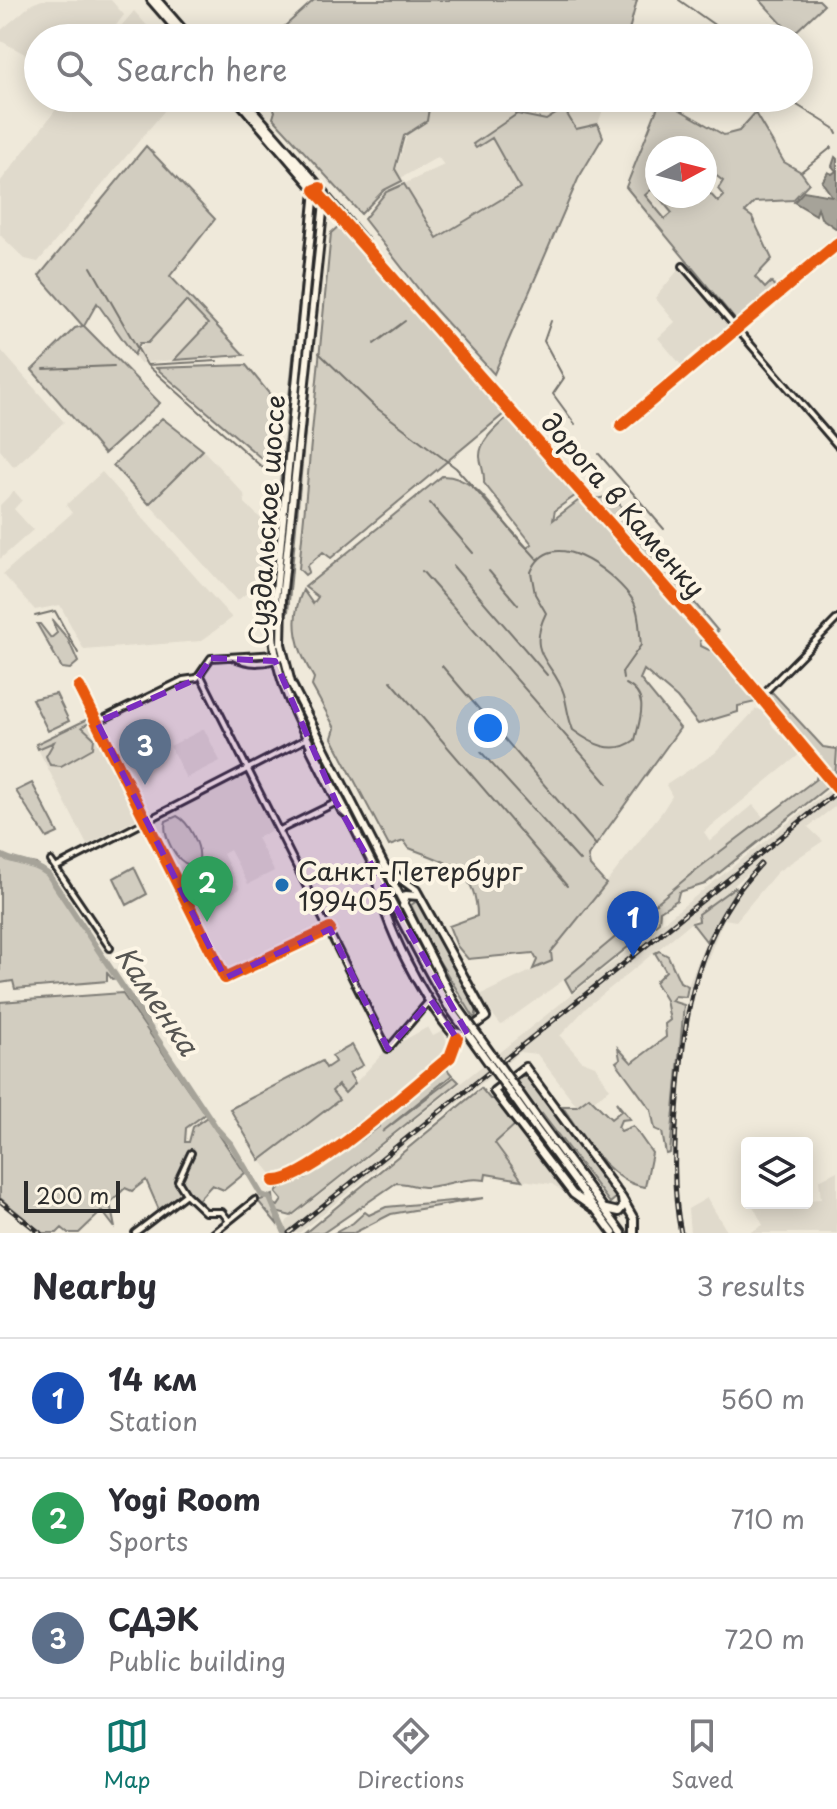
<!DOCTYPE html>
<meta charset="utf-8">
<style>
body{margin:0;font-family:"Playpen Sans",sans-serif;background:#f7f7f7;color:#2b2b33}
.controls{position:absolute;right:24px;bottom:24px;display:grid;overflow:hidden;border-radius:8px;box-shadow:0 4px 20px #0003}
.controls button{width:72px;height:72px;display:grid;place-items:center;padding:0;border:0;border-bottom:2px solid #e1e1e2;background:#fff;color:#2b2b33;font:40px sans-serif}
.compass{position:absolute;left:645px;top:136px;width:72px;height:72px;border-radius:50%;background:#fff;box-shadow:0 4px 20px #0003;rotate:83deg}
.scale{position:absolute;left:24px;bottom:20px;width:96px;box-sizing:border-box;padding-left:8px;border:4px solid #2b2b2b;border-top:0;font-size:22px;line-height:28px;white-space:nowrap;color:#2b2b2b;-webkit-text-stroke:6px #fcf5e5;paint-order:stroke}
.you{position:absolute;left:488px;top:728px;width:28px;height:28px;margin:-20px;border:6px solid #fff;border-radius:50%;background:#1a73e8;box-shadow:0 0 0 12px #1a73e833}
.badge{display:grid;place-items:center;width:52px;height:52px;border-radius:50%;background:#0f766e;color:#fff;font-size:26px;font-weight:700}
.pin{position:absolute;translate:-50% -66px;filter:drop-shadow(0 2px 4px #0008)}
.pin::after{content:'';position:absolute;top:42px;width:28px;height:24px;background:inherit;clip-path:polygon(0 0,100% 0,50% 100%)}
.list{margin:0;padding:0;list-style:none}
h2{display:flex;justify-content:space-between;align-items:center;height:104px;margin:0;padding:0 32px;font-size:34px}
h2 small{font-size:26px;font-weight:400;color:#7c7c81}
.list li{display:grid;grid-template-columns:52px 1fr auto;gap:24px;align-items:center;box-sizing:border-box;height:120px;padding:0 32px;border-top:2px solid #e1e1e2}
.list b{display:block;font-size:30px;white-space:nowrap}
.list p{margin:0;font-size:26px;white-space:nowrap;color:#7c7c81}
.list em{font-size:26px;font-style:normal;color:#7c7c81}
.icon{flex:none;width:44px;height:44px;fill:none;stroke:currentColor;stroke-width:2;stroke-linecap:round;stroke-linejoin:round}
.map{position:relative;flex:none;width:837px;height:1233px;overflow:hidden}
.search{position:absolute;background:#fff;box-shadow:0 4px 20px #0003;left:24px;right:24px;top:24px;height:88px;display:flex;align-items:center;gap:20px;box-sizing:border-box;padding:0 28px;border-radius:44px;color:#7c7c81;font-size:30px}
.sheet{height:464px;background:#fff}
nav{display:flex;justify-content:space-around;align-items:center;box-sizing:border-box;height:112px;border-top:2px solid #e1e1e2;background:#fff;font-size:22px;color:#7c7c81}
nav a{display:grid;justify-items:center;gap:4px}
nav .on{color:#0f766e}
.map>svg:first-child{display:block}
.built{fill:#e0dacc}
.green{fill:#d2cdc0;stroke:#7e7c76;stroke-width:2;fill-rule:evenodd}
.water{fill:#a6a399;stroke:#75736d;stroke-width:2}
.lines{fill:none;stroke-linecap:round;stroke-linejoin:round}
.stream{stroke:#75736d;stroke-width:2}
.river{stroke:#a6a399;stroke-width:6}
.minor-casing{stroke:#2b2b2b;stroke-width:10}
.major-casing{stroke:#2b2b2b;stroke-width:12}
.minor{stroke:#fcf5e5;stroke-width:4}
.major{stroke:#fcf5e5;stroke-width:6}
.rail-casing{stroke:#2b2b2b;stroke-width:5}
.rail{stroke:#fcf5e5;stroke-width:2;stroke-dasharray:6;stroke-linecap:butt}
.major-bridge-casing{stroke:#2b2b2b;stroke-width:12;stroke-linecap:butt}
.major-bridge{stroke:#fcf5e5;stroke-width:6}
.cycleway-casing{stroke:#fcf5e5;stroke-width:17}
.cycleway{stroke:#e8590c;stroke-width:12}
.marked{fill:#7b2cbf;fill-opacity:0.2;stroke:#7b2cbf;stroke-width:6;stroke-dasharray:16 10;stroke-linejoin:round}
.poi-dot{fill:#1f6fb2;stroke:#fcf5e5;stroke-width:3}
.labels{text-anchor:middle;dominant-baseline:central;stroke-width:8;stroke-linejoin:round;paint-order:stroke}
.street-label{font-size:26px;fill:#2b2b2b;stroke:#fcf5e5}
.poi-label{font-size:26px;fill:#2b2b2b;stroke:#fcf5e5;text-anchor:start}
.water-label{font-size:28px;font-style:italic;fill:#565552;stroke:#fcf5e5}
</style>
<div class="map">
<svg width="837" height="1233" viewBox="0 0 837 1233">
<rect width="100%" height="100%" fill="#efe9da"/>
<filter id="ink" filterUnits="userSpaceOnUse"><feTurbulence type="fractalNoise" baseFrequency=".0125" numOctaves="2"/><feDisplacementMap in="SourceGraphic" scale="16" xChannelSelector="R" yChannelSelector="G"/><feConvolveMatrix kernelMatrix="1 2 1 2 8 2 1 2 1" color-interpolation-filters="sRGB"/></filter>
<g filter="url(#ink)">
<path class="built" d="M42 0H111L124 15 106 38H38V61L1 41 0 31 32 4Z
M134 11 158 38H111Z
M65 98H175L38 262 25 259 0 235V182Z
M439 98H607L598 124 576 129 564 109 546 120 517 114 492 138 521 188 437 239 404 184 444 165 438 157 401 178 396 170 407 135 427 121 430 102Z
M679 269 729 327 682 366 658 338 675 322 655 298Z
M186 301 208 324 174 360 140 363 134 355Z
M0 349 64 422 14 467 0 450Z
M203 450 244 494 245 503 266 524 261 581 237 601 149 504Z
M102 472 232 618 201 641 84 650 60 605 35 610 3 574 72 513 66 505Z
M14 491 22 500 14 509 33 530 0 559V505Z
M756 709 766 710 773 727 800 754 704 832 710 841 753 805 763 817 565 979 501 1025 478 996 552 961 551 953 662 812 672 796 666 785 715 753Z
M91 722 137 815 135 820 87 845 38 749Z
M204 729 220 761 186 778 170 746Z
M246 775 274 829 257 838 274 871 248 884 230 850 223 854 240 889 213 903 195 868 176 872 151 823Z
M837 784V805L808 827 823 841 777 872 736 921 724 919 696 988 688 986 706 941 748 873 698 917 587 1007 560 1036 582 1061 595 1066 610 1089 592 1101 589 1097 577 1106 537 1054 520 1052 299 1233H282L287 1221Z
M428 1027 433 1036 443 1031 450 1052 314 1163 281 1179 271 1174 260 1160 339 1100 332 1090 338 1085 346 1093 386 1050Z
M516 1124 557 1179 567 1194 552 1184 522 1180 495 1142Z
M837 1171V1233H749L763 1225 752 1204 807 1203V1200L821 1199 819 1180Z
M707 1198 728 1233H690L688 1209Z"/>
<path class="green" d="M314 0H637L627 38H278L275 35Z
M760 0H819L824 5 789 38 785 27Z
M265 98H439L430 102 427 121 404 136 395 169 402 181 384 190 361 214 273 118 275 111Z
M661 99 724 135 739 131 755 113 784 162 801 172 809 183 793 200 755 202 745 212 752 217 772 259 755 277 765 288 771 282 775 287 737 322 626 187ZM671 144 678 148H705V167L723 181 718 189 724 196 718 202 705 188V196H658L672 213 665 219 645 195 652 189 657 194V148H668Z
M564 109 576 129 598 124 603 137 578 179 494 374 431 305 364 219 386 192 404 184 437 238 520 188 492 138 476 148 473 144 517 114 546 120Z
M146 146 215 219 170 276 244 355 174 360 208 324 186 301 148 343H140L134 355 97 303 84 326 160 403 104 454 32 370 75 328 83 326 39 276Z
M325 220 288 612H286L318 261Z
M340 225 439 333 505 413 331 558 323 552 307 566 309 572 305 575 299 569 331 233Z
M305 243 308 244 266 643V620Z
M246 365 276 402 268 464 156 368Z
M511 414 579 493 555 510 553 520 583 497 707 638 700 641 701 646 709 650 712 644 760 701 738 706V712L698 724 677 698 644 670 640 679 680 728 588 856 590 866 606 884 551 952 552 961 533 969 537 960 533 953 468 959 457 946 449 926 477 916C477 869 448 863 409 848L404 841 389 846 332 738 335 728 312 686 314 678C297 650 288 622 303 590L313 604 318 597 305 587 442 476C482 476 499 523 527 548L532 544 484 483C485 472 481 467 480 457 479 440 499 425 511 414Z
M162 418 203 450 149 504 113 465Z
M612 496 672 563 668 571 718 631 714 634 595 499Z
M52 620 68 639 78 662 70 669 62 668 37 624H40L51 638 57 633Z
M772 692 823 747 837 749 835 779 767 696Z
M56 694 69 721 48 731 32 699Z
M88 719 91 722 82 727 94 738 93 748 61 766 50 765 46 756 54 742 38 749 36 744Z
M818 769 830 785 705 884 679 892 677 900 660 911 659 922 572 992 565 979 696 870 816 779Z
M32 783 58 833 47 838 16 791Z
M177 816C189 822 201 846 199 859L190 865C176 862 162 835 166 821Z
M0 857 36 864 48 874 117 978 112 979 107 973V981L15 989 13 981 0 983Z
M134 867 147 894 127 905 114 878Z
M735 887 737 888 706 941 692 923 699 921 698 914Z
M417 901 477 1009 475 1019 431 948 411 905Z
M659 951 668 956 680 982 688 986 686 997 675 996 671 1001 684 1005 670 1153 666 1154 662 1132 655 1129 651 1110 616 1062 620 1059 618 1048 632 1063 666 1037 665 1024 670 1020 666 1000 655 982 666 971 655 953Z
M122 993 205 1114 186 1128 185 1142H189L193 1127 207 1117 245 1173 224 1190 212 1185 197 1201 186 1190 159 1210 146 1180 132 1191 125 1188 110 1203 115 1228 102 1211 79 1233H68L62 1228 57 1233H42L0 1198V1002Z
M352 1045 363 1065 349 1073 355 1083 345 1093 338 1085 332 1091 339 1100 260 1160 230 1109 322 1061 326 1068 335 1062 332 1056Z
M446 1068 452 1075 382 1132 454 1077 459 1082 291 1216 276 1212 277 1224 258 1201 273 1195 274 1204 278 1206 282 1200 276 1193 280 1187 306 1178 356 1137 360 1141 380 1126 377 1122Z
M525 1075 617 1197 610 1203 542 1114 527 1125 578 1196 506 1101 509 1098 503 1090Z
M481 1088 490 1099H495L516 1124 495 1143 522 1180 486 1174 485 1180C464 1177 448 1185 427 1187 415 1187 407 1183 396 1183L323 1233H305Z
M589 1097 611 1119 621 1111 616 1102 630 1119 621 1120 618 1127 621 1131 633 1126 652 1153 645 1187C610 1183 581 1134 562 1106H577Z
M484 1198 391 1214 354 1233H335L353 1223 365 1212 369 1215 386 1207Z"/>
<path class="water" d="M835 157 837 159V229L821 218 818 208 816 215 794 202 804 191 832 196 822 182 828 172 832 174 836 171 832 166Z"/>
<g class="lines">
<path class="stream" d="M679 0 733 38
M796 98 797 105 834 128 837 134
M802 171 832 147
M91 267 147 365 263 468
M551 321 544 341 564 378 553 394 575 424
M374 344 405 321
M319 353 374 406 456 468 538 560
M147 365 217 361
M44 369 114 366
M599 454 664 529
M430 503 473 553
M453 566 547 675
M422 571 607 783
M489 571 518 605
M35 616 55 611 78 653
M442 666 596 845
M623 679 622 672 641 645C639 630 640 608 630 596 610 570 551 524 531 572L535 594 546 613C525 656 554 662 564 694 567 706 568 718 573 730 592 744 613 756 635 740 640 718 650 696 626 684
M391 681 567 886
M481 752 580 861"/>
<path class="river" d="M0 855C17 864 33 862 48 874L217 1129 231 1144 261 1194
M262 1195 270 1198 285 1233"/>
<defs>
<path id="minor" d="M316 190 722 651 837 788
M325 194 366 242
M683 266 837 445
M621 426 837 244
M233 657C248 665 268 665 283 656
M200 674 388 1049
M79 687 225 978 330 929
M761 696 837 619
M97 722 183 680 197 678 211 658 277 654
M309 748 341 811 347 816
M280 830 335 803
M51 861 110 948
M57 867 304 740
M388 1049 429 1001
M274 1181C308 1183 418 1082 450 1057L457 1038
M186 1194 178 1181 191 1153
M135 1233 186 1194 205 1212H222L229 1221
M214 1233 255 1200"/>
<path id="major" d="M151 0 184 38
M157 0 190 38
M236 98 315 190 273 622C270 686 319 758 348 815 380 879 412 944 448 1006
M242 98 325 193 282 599 281 644 291 683 454 1002
M376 876C383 924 424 1002 457 1038L486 1017 416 890 386 868
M403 906 406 895 418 896
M537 1118 622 1233
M531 1122 613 1233
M606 1209 619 1212 623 1207 622 1199
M597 1211 573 1194 494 1091 525 1067 622 1198 634 1219V1233"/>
</defs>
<use href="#minor" class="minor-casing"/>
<use href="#major" class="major-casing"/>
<use href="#minor" class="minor"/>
<use href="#major" class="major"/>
<defs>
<path id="rail" d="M0 1201 40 1233
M289 1233 837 792
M681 1233C672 1188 674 1145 678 1099 684 1010 697 931 761 864"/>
</defs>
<use href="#rail" class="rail-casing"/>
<use href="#rail" class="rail"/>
<defs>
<path id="major-bridge" d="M454 1002 537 1118
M448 1006 531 1122"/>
</defs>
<use href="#major-bridge" class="major-bridge-casing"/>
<use href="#major-bridge" class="major-bridge"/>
<defs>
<path id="cycleway" d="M320 188 315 190 722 651 837 788
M621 426 837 244
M79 687 225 978 330 929
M274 1181C308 1183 418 1082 450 1057L457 1038"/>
</defs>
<use href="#cycleway" class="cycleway-casing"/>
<use href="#cycleway" class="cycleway"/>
</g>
</g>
<path class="marked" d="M211 658 275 661 336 802 466 1031 455 1036 431 1000 388 1049 330 929 225 978 97 722 197 679Z"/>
<circle class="poi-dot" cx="282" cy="885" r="8"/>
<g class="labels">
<g class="street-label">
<text transform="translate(624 505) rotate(49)">дорога в Каменку</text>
<text transform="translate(266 520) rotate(-86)">Суздальское шоссе</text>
</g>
<g class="poi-label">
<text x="298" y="870">Санкт-Петербург<tspan x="298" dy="30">199405</tspan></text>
</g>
<g class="water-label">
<text transform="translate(158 1000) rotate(56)">Каменка</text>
</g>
</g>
</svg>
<div class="controls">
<button><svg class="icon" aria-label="layers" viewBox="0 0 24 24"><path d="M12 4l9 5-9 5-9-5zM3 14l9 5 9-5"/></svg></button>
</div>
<svg class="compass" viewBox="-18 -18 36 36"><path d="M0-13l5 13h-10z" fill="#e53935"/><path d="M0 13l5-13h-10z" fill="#7c7c81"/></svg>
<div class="scale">200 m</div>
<div class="you"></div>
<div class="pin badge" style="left:633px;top:957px;background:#1a4fb4">1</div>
<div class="pin badge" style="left:207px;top:922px;background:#2e9e5b">2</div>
<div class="pin badge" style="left:145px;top:785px;background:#5c6f8a">3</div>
<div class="search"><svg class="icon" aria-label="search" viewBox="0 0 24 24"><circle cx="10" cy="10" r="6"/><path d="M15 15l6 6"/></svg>Search here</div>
</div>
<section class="sheet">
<h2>Nearby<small>3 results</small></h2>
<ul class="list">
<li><span class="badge" style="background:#1a4fb4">1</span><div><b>14 км</b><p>Station</p></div><em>560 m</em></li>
<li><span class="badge" style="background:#2e9e5b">2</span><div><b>Yogi Room</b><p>Sports</p></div><em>710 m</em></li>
<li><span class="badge" style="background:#5c6f8a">3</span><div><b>СДЭК</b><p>Public building</p></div><em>720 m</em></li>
</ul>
</section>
<nav>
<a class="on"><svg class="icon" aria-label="map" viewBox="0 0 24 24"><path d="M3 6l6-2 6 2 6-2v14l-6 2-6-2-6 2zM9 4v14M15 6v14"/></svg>Map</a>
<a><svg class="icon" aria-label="directions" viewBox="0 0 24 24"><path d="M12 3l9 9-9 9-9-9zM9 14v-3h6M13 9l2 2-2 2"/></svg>Directions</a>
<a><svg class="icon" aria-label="saved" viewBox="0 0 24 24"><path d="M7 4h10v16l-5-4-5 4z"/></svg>Saved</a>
</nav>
